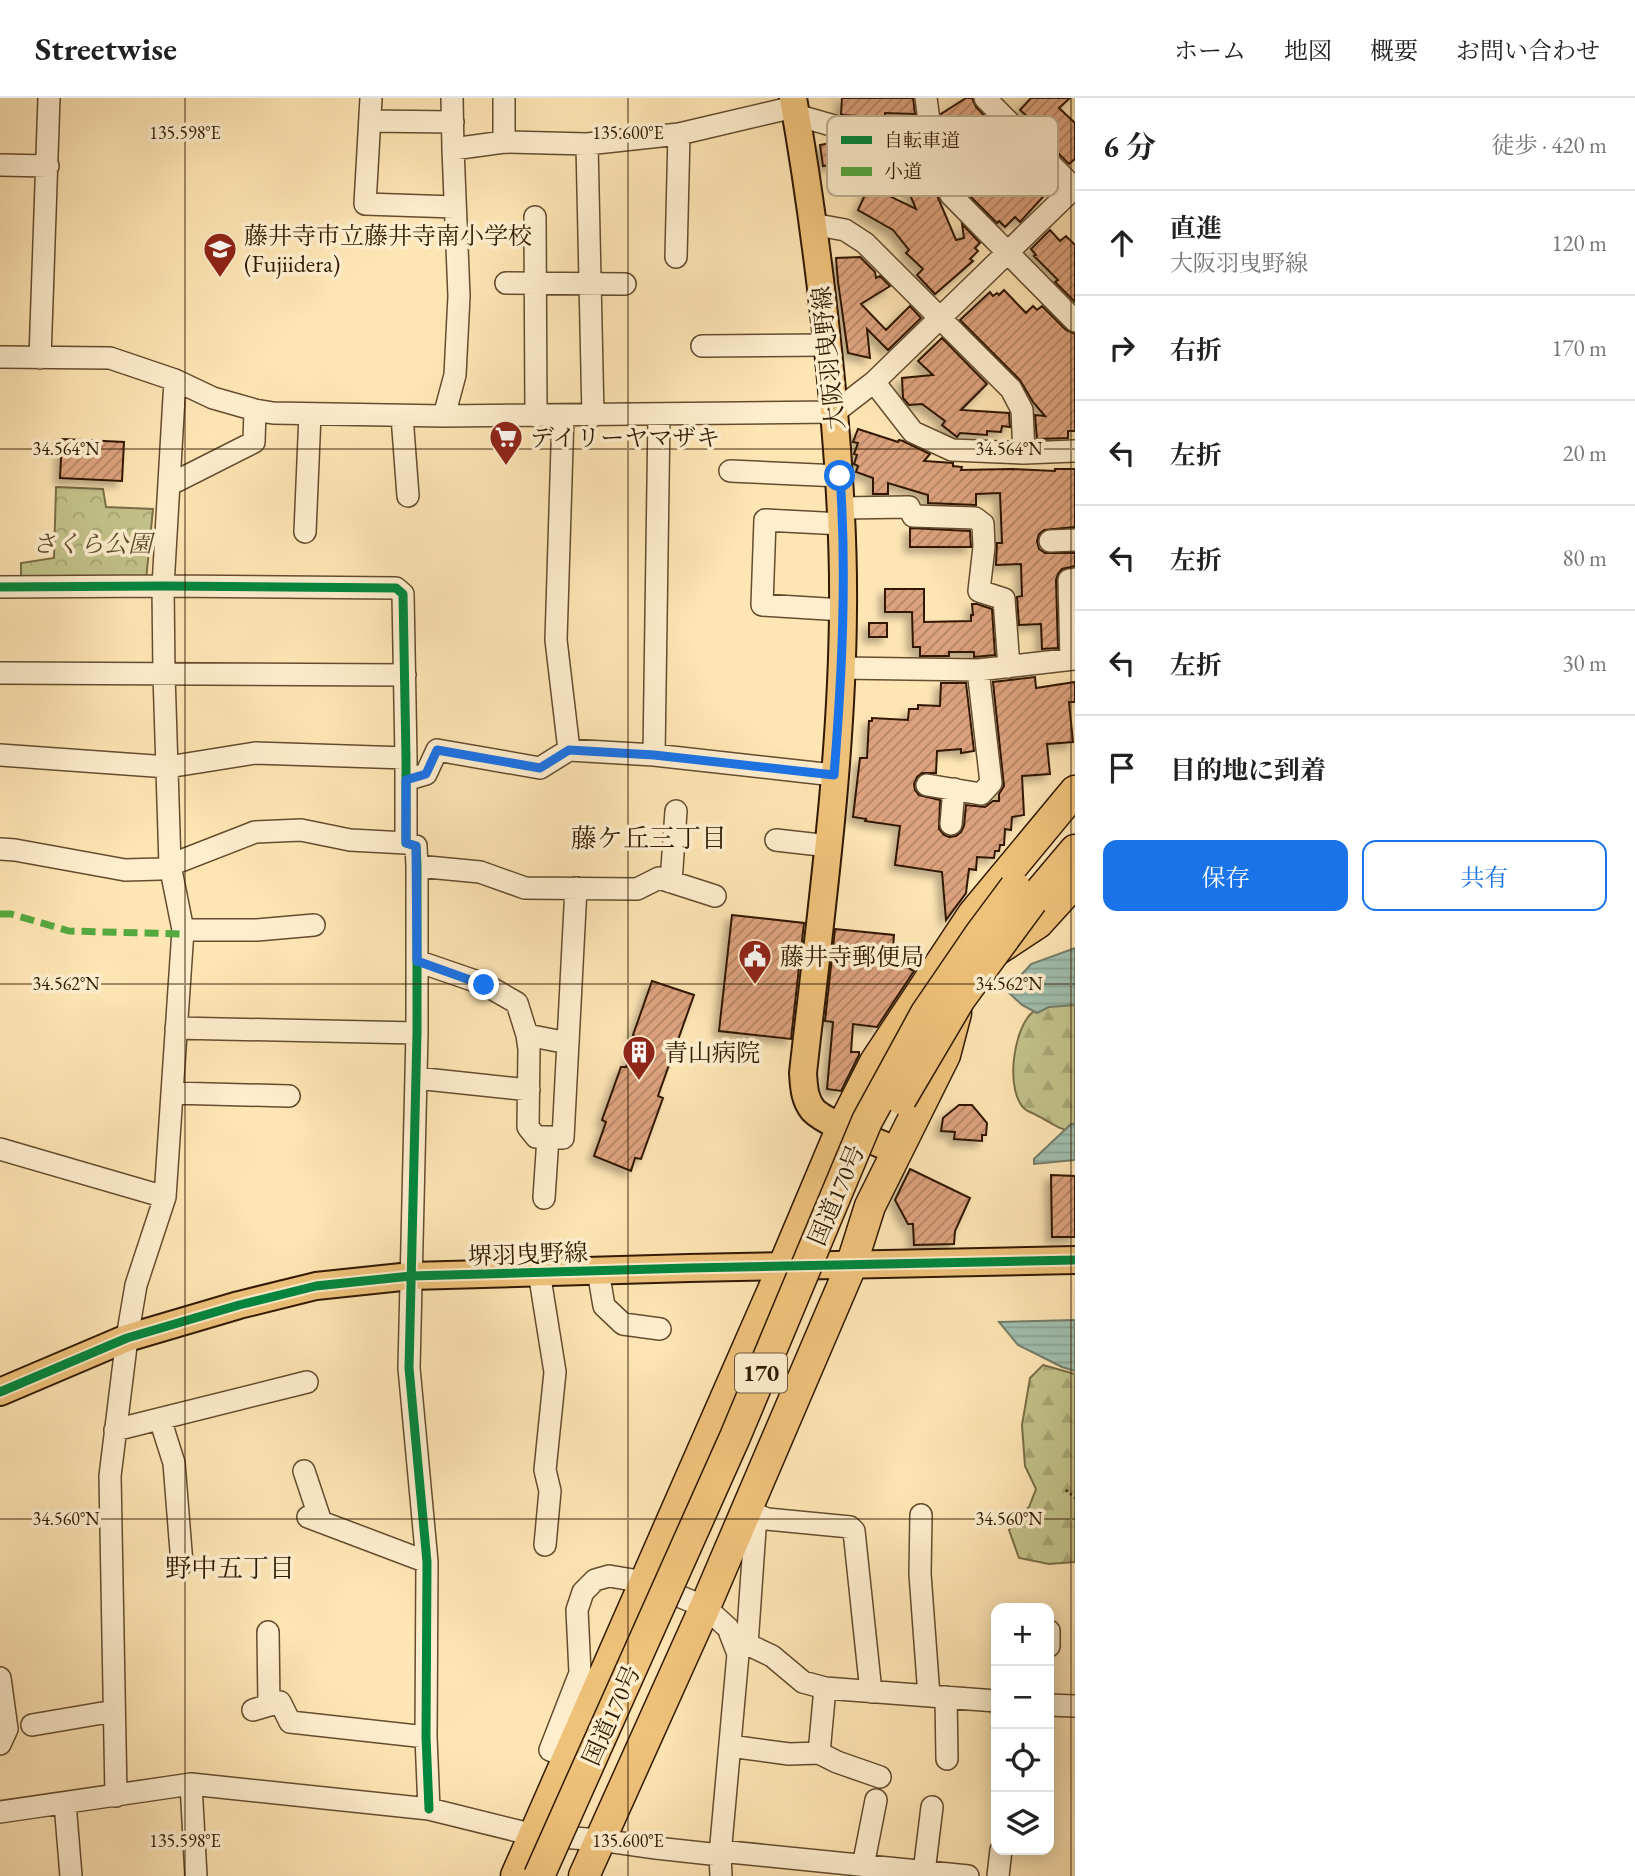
<!DOCTYPE html>
<html lang="ja">
<meta charset="utf-8">
<style>
body{margin:0;font-family:"EB Garamond","Noto Serif JP",serif;background:#f6f6f6;color:#222}
.controls{position:absolute;right:21px;bottom:21px;display:grid;overflow:hidden;border-radius:14px;box-shadow:0 4px 18px #0003}
.controls button{width:63px;height:63px;display:grid;place-items:center;padding:0;border:0;border-bottom:2px solid #e0e0e0;background:#fff;color:#222;font:35px sans-serif}
.stop{position:absolute;width:21px;height:21px;margin:-16px;border:5px solid #1a73e8;border-radius:50%;background:#fff}
.stop.end{background:#1a73e8;border-color:#fff;box-shadow:0 2px 7px #0008}
.list{margin:0;padding:0;list-style:none}
h2{display:flex;justify-content:space-between;align-items:center;height:91px;margin:0;padding:0 28px;font-size:30px}
h2 small{font-size:23px;font-weight:400;color:#767676}
.list li{display:grid;grid-template-columns:46px 1fr auto;gap:21px;align-items:center;box-sizing:border-box;height:105px;padding:0 28px;border-top:2px solid #e0e0e0}
.list b{display:block;font-size:26px;white-space:nowrap}
.list p{margin:0;font-size:23px;white-space:nowrap;color:#767676}
.list em{font-size:23px;font-style:normal;color:#767676}
.actions{display:flex;gap:14px;padding:21px 28px}
.actions a{flex:1;padding:16px 0;border:2px solid #1a73e8;border-radius:14px;text-align:center;font-size:24px;color:#1a73e8}
.actions .main{background:#1a73e8;color:#fff}
.icon{flex:none;width:38px;height:38px;fill:none;stroke:currentColor;stroke-width:2;stroke-linecap:round;stroke-linejoin:round}
.map{position:relative;flex:none;width:1075px;height:1778px;overflow:hidden}
header{display:flex;align-items:center;gap:42px;box-sizing:border-box;height:98px;padding:0 35px;background:#fff;border-bottom:2px solid #e0e0e0}
header strong{font-size:33px}
nav{display:flex;gap:38px;margin-inline-start:auto;font-size:24px}
main{display:flex}
aside{flex:1;background:#fff}
.map>svg:first-child{display:block}
.forest{fill:url(#forest-firs);stroke:#7a6e46;stroke-width:2}
.park{fill:url(#park-crowns);stroke:#7a6e46;stroke-width:2}
.water{fill:url(#water-rules);stroke:#737d69;stroke-width:2}
.building{fill:url(#building-hatch);stroke:#301900;stroke-width:2;filter:url(#shadow)}
.lines{fill:none;stroke-linecap:round;stroke-linejoin:round}
.minor-casing{stroke:#644c2d;stroke-width:24}
.major-casing{stroke:#301900;stroke-width:30}
.highway-casing{stroke:#301900;stroke-width:33}
.path{stroke:#301900;stroke-width:2.5;stroke-dasharray:2 3.5;stroke-linecap:butt}
.minor{stroke:#feeece;stroke-width:21}
.major{stroke:#efc27a;stroke-width:26}
.highway{stroke:#efc27a;stroke-width:30}
.highway-bridge-casing{stroke:#301900;stroke-width:33;stroke-linecap:butt}
.highway-bridge{stroke:#efc27a;stroke-width:30}
.quiet{stroke:#54a940;stroke-width:7;stroke-dasharray:14 7;stroke-linecap:butt}
.cycleway-casing{stroke:#feeece;stroke-width:13}
.cycleway{stroke:#00873e;stroke-width:9}
.route{stroke:#1a73e8;stroke-width:9}
.ticks{fill:none;stroke:#301900;stroke-width:2;stroke-opacity:0.45}
.labels{text-anchor:middle;dominant-baseline:central;stroke-width:7;stroke-linejoin:round;paint-order:stroke}
.shield{fill:#feeece;stroke:#6e593e;stroke-width:2}
.shield-label{font-size:23px;font-weight:bold;fill:#301900}
.poi-label{font-size:24px;fill:#301900;stroke:#feeece;text-anchor:start}
.street-label{font-size:24px;fill:#301900;stroke:#feeece}
.park-label{font-size:24px;font-style:italic;fill:#5c4c2a;stroke:#feeece}
.neighbourhood-label{font-size:26px;fill:#301900;stroke:#feeece}
.key{fill:#feeece;stroke:#c0ae90;stroke-width:2}
.key-label{font-size:19px;fill:#301900}
.ticks-label{font-size:18px;text-anchor:middle;fill:#301900;stroke:#feeece;stroke-width:7;stroke-linejoin:round;paint-order:stroke}
</style>
<header>
<strong>Streetwise</strong>
<nav><a>ホーム</a><a>地図</a><a>概要</a><a>お問い合わせ</a></nav>
</header>
<main>
<div class="map">
<svg width="1075" height="1778" viewBox="0 0 1075 1778">
<defs>
<pattern id="forest-firs" width="22" height="20" patternUnits="userSpaceOnUse" patternTransform="scale(1.75)"><rect width="22" height="20" fill="#c3c38b"/><path d="M5 1l3.5 6h-7zM16 11l3.5 6h-7z" fill="#a8a776"/></pattern>
<pattern id="park-crowns" width="20" height="18" patternUnits="userSpaceOnUse" patternTransform="scale(1.75)"><rect width="20" height="18" fill="#c3c38b"/><path d="M2 6a3 3 0 1 1 6 0M12 15a3 3 0 1 1 6 0" fill="none" stroke="#a8a776"/></pattern>
<pattern id="water-rules" width="6" height="5" patternUnits="userSpaceOnUse" patternTransform="scale(1.75)"><rect width="6" height="5" fill="#a0bfaf"/><path d="M0 2.5h6" fill="none" stroke="#8aa495"/></pattern>
<pattern id="building-hatch" width="6" height="6" patternUnits="userSpaceOnUse" patternTransform="scale(1.75)"><rect width="6" height="6" fill="#dca27d"/><path d="M-1 1l2-2M0 6l6-6M5 7l2-2" fill="none" stroke="#b38364"/></pattern>
<filter id="shadow"><feDropShadow dx="-5.5" dy="5.5" stdDeviation="3.5" flood-color="#0004"/></filter>
</defs>
<rect width="100%" height="100%" fill="#fee5b4"/>
<filter id="stains"><feTurbulence type="fractalNoise" baseFrequency=".00286" numOctaves="4"/><feColorMatrix values="0 0 0 0 .2 0 0 0 0 .09 0 0 0 0 .02 0 0 0 .5 -.17"/></filter>
<radialGradient id="worn" r=".72"><stop offset=".6" stop-color="#630" stop-opacity="0"/><stop offset="1" stop-color="#630" stop-opacity=".3"/></radialGradient>
<path class="forest" d="M1075 897V1034C1058 1032 1051 1024 1036 1017 1033 1015 1029 1014 1026 1012 1004 995 1013 928 1034 913 1042 907 1065 901 1075 897Z
M1043 1267 1075 1276V1464L1049 1466 1019 1460 1009 1432 1029 1409 1036 1391 1025 1368 1022 1327 1030 1280Z"/>
<path class="park" d="M56 389 103 391 106 409 153 411 146 482 21 481V465L54 460Z"/>
<path class="water" d="M1075 850V907L1049 909 1037 915 1022 907 1007 893 1031 866Z
M1071 1026H1075V1062L1034 1066V1061Z
M1075 1222V1273L1062 1269 1018 1247 999 1224Z"/>
<path class="building" d="M842 0H913L915 16 885 15V20L844 17 841 16Z
M966 0H972L976 9 991 25 988 28 1007 50 1012 45 1052 89 1020 124 1015 119 1005 129 999 123 997 125 963 91 986 67 956 74 948 55 962 52 956 42H972V26L943 25 941 16Z
M1031 0H1070L1059 10 1075 25V61L1069 66 1047 44 1050 42 1037 31 1039 29 1020 12Z
M840 43 857 48 889 52 917 51 918 72 925 69 956 142 964 140 962 126 980 145 975 150 978 153 970 161 973 163 935 196 917 177 923 171 906 155 909 152 893 132 858 112 869 88 916 111 897 65 880 66V64L843 68 842 65 823 68 820 47Z
M1050 132 1060 143 1066 138 1075 147V204L1055 184 1058 182 1034 158 1036 157 1031 151Z
M860 159 875 174 876 180 880 178 890 188 861 206 886 232 910 208 921 220 888 252 867 231 870 260 848 255 838 184 836 160Z
M1004 192 1026 215 1033 208 1037 212 1042 208 1066 232 1075 236V333H1068V340L1037 341 1035 317 1045 318 1033 304 1020 282 960 222 990 194 993 198 997 195 999 197Z
M942 240 987 286 961 312 1009 315 1010 329 1002 328 1001 334 987 333V337L960 335 957 339 942 327 945 323 922 306 909 307 903 300 902 280 933 277 918 263Z
M858 331 898 344 899 342 903 343 930 356 924 363 953 365V368L962 369 961 372 1012 371 1055 373V371H1075V429L1044 432 1039 436 1037 443 1039 451 1045 455H1075V468L1062 471 1058 476 1056 482 1058 550 1042 551 1041 526 1019 527 1017 499 1022 498 1021 466 996 467 997 445H1002L1000 395 976 396V407L928 405V397L888 385V396H873V380L856 374 858 368 854 366 857 357 854 356 858 345 853 344Z
M62 341 124 344 122 383 60 380Z
M910 430 970 433 971 449H910Z
M885 491H924V524L971 523V517H973L972 506H977L992 511 995 557 974 559V554H949V558H920V549H913L912 514H885Z
M869 525H887V539H869Z
M1035 579 1036 590 1075 584V604H1069L1073 644 1047 646 1050 676 1022 678 1024 717 1012 719 1011 732 1005 731 1004 747H1000L999 753H995L994 760 977 759 976 772 969 771 966 795 946 822 942 774 895 767 900 728 865 723 866 721 853 719 860 660H867L869 623H872V620L908 622 909 611H918V607L940 608 941 585H966L974 653 961 655V651L937 653 936 675H922L917 679 914 686 915 692 919 697 940 702 939 731 944 737 949 739 956 738 961 734 964 728 966 707 985 709 993 703H999V696L1004 688 993 584Z
M732 817 804 825 791 941 719 933Z
M835 831 894 837 892 861 914 873 877 929 853 926 851 954H859V957L841 993 827 991 833 924 825 923Z
M652 883 694 897 658 998 663 1000 641 1061 635 1060 631 1073 594 1058 606 1024 602 1022 621 969H626L637 939 633 937Z
M959 1007H972L987 1025 986 1037H982V1043L954 1041 955 1034 941 1033 943 1020Z
M910 1071 970 1100 955 1133 954 1146 914 1147 913 1126H908L895 1102Z
M1051 1077 1075 1078V1139H1052Z"/>
<g class="lines">
<defs>
<path id="minor" d="M371 0 365 106 455 109
M452 0 453 51 504 44 587 46 679 36 794 9
M504 0V44
M926 0 933 52 951 97 1075 223
M985 0 1075 91
M796 17 859 35 891 39 931 38
M370 23 453 24
M587 46 593 318
M0 67 48 68
M535 119 536 318
M812 126 845 132 865 145 1011 291 1022 312 1024 355
M676 159 679 36
M506 185 625 186
M702 248 828 247
M0 259 110 260 175 282 213 300 255 312 273 315 444 318 835 314 874 284 1075 89
M40 260 49 0
M874 284 913 334 952 352 1024 355 1075 353
M563 317 556 542 569 652
M402 318 408 398
M444 318 455 277 459 198 453 51
M730 373 840 378
M169 387 254 344 255 312
M842 410 909 409 913 418 975 420 983 426 984 449 979 493 1004 501 1009 569
M842 426 765 422 762 507 843 512
M305 434 310 316
M1050 443 1075 442
M0 489 163 488 396 490 403 496 406 660V745L416 748 417 768V935L409 1270 427 1464 426 1639 429 1711
M1071 561 1069 482 1075 481
M841 570 978 572 1075 561
M0 575 405 577
M0 657 168 669 255 655 406 660
M654 657 659 317
M406 682 426 676 437 652 540 670 569 652 654 657 834 677
M927 687 981 696 991 685 978 572
M951 726 954 691
M776 742 829 748
M0 751 15 752 125 772 160 771 255 734 301 732 350 742 406 745
M417 768 480 774 525 790 637 791 659 780 715 798
M671 784 676 713
M183 832H257L314 827
M417 863 484 886 517 905 527 937 568 945
M176 930 417 935
M527 937 529 951 528 1029 536 1039H548
M416 980 529 992
M172 995 289 998
M0 1051 165 1099
M544 1100 548 1039 563 1040 576 790
M598 1173 604 1208 623 1226 660 1231
M539 1174 555 1274 545 1372 550 1393 545 1447
M160 1321 174 1365 182 1466
M115 1332 307 1284
M304 1373 321 1424
M746 1412 767 1421 850 1429 854 1433 871 1594
M921 1417 920 1476 929 1598
M308 1419 427 1464
M268 1534 269 1607
M734 1540 772 1558 803 1584 825 1590 996 1603
M747 1547 756 1417
M1049 1548V1533
M0 1580 7 1631 0 1646
M946 1599 947 1661
M1049 1607 1075 1608
M253 1612 280 1604 290 1624 426 1639
M32 1627 114 1613
M730 1648 789 1656 819 1655 825 1590
M819 1655 837 1664 880 1679
M568 1659 550 1652 580 1575 577 1512 583 1494 595 1482 609 1478 645 1484 705 1509 728 1530 738 1556 720 1757 721 1778
M191 1686 196 1778
M116 1698 110 1378 127 1240 136 1187 165 1099 183 832 170 767 164 576 163 488 175 282
M65 1705 71 1778
M0 1714 191 1686 429 1711 534 1737 600 1742 656 1750 720 1757
M720 1753 968 1778
M863 1768 876 1702
M924 1774 932 1709
M998 1778 1001 1752"/>
<path id="major" d="M793 0C808 83 819 168 828 252 837 338 844 424 843 511 842 666 820 821 803 975 804 988 804 1001 813 1012 826 1026 878 1044 897 1053
M0 1294 127 1240 239 1207 316 1188 411 1178 689 1170 1075 1162"/>
<path id="highway" d="M1037 797 1075 752
M997 852 1038 825 1075 784
M516 1778 783 1169 842 1029 875 964 973 816 1075 693
M584 1778 705 1509 851 1168 870 1108 945 957 956 915"/>
</defs>
<use href="#minor" class="minor-casing"/>
<use href="#major" class="major-casing"/>
<use href="#highway" class="highway-casing"/>
<path class="path" d="M1066 1392 1075 1400"/>
<use href="#minor" class="minor"/>
<use href="#major" class="major"/>
<use href="#highway" class="highway"/>
<defs>
<path id="highway-bridge" d="M901 1001 960 901 1032 803
M539 1778 735 1339 867 1023 926 915 980 836 1015 789"/>
</defs>
<use href="#highway-bridge" class="highway-bridge-casing"/>
<use href="#highway-bridge" class="highway-bridge"/>
<path class="quiet" d="M0 816H11L69 833 183 836"/>
<defs>
<path id="cycleway" d="M0 489 163 488 396 490 403 496 406 660V745L416 748 417 768V935L409 1270 427 1464 426 1639 429 1711
M0 1294 127 1240 239 1207 316 1188 411 1178 689 1170 1075 1162"/>
</defs>
<use href="#cycleway" class="cycleway-casing"/>
<use href="#cycleway" class="cycleway"/>
</g>
<g class="lines">
<path class="route" d="M484 887 417 863 416 748 406 745V682L426 676 437 652 540 670 569 652 654 657 834 677C842 577 847 477 840 378"/>
</g>
<path class="ticks" d="M185 0V1778M628 0V1778M1071 0V1778M0 351H1075M0 886H1075M0 1421H1075"/>
<defs>
<symbol id="school-pin" viewBox="-11 -11 22 30"><path d="M0 17L-7.5 6A9.5 9.5 0 1 1 7.5 6Z" fill="#8f2418" stroke="#feeece"/><path d="M0-5L7-2L0 1L-7-2ZM-4 1L0 2.5L4 1V4Q0 6-4 4Z" fill="#fff"/></symbol>
<symbol id="supermarket-pin" viewBox="-11 -11 22 30"><path d="M0 17L-7.5 6A9.5 9.5 0 1 1 7.5 6Z" fill="#8f2418" stroke="#feeece"/><path d="M-6-5.5h2.5l.6 2H6L4.5 2H-2.5L-4.4-4H-6ZM-1.5 3.2a1.3 1.3 0 1 0 .1 0ZM3 3.2a1.3 1.3 0 1 0 .1 0Z" fill="#fff"/></symbol>
<symbol id="civic-pin" viewBox="-11 -11 22 30"><path d="M0 17L-7.5 6A9.5 9.5 0 1 1 7.5 6Z" fill="#8f2418" stroke="#feeece"/><path d="M-.6-6.5H3V-4.5H.6V-3L4-1V1h2V6H-6V1h2V-1L-.6-3ZM-1.2 2.5V6h2.4V2.5Z" fill="#fff"/></symbol>
<symbol id="building-pin" viewBox="-11 -11 22 30"><path d="M0 17L-7.5 6A9.5 9.5 0 1 1 7.5 6Z" fill="#8f2418" stroke="#feeece"/><path d="M-4-6H4V6H1V3H-1V6H-4ZM-2.5-4.3h1.7v1.8h-1.7ZM.8-4.3h1.7v1.8H.8ZM-2.5-1h1.7V.8h-1.7ZM.8-1h1.7V.8H.8Z" fill="#fff"/></symbol>
</defs>
<g fill-rule="evenodd">
<use href="#school-pin" x="201" y="132" width="38" height="52"/>
<use href="#supermarket-pin" x="487" y="320" width="38" height="52"/>
<use href="#civic-pin" x="736" y="839" width="38" height="52"/>
<use href="#building-pin" x="620" y="935" width="38" height="52"/>
</g>
<g class="labels">
<rect class="shield" x="735" y="1255.5" width="52" height="39" rx="5"/>
<g class="shield-label">
<text x="761" y="1275">170</text>
</g>
<g class="poi-label">
<text x="244" y="137">藤井寺市立藤井寺南小学校<tspan x="244" dy="28">(Fujiidera)</tspan></text>
<text x="530" y="339">デイリーヤマザキ</text>
<text x="780" y="858">藤井寺郵便局</text>
<text x="664" y="954">青山病院</text>
</g>
<g class="street-label">
<text transform="translate(828 260) rotate(-96)">大阪羽曳野線</text>
<text transform="translate(836 1097) rotate(-67)">国道170号</text>
<text transform="translate(528 1156) rotate(-2)">堺羽曳野線</text>
<text transform="translate(611 1617) rotate(-66)">国道170号</text>
</g>
<g class="park-label">
<text x="92" y="445">さくら公園</text>
</g>
<g class="neighbourhood-label">
<text x="649" y="740">藤ケ丘三丁目</text>
<text x="230" y="1470">野中五丁目</text>
</g>
</g>
<rect x="827" y="18" width="231" height="80" rx="10" class="key"/>
<rect x="841" y="38" width="31" height="8" fill="#00873e"/>
<rect x="841" y="69" width="31" height="9" fill="#54a940"/>
<g class="key-label">
<text x="884" y="49">自転車道</text>
<text x="884" y="80">小道</text>
</g>
<g class="ticks-label">
<text x="185" y="41">135.598°E</text>
<text x="628" y="41">135.600°E</text>
<text x="66" y="357">34.564°N</text>
<text x="1009" y="357">34.564°N</text>
<text x="66" y="892">34.562°N</text>
<text x="1009" y="892">34.562°N</text>
<text x="66" y="1427">34.560°N</text>
<text x="1009" y="1427">34.560°N</text>
<text x="185" y="1749">135.598°E</text>
<text x="628" y="1749">135.600°E</text>
</g>
<rect width="100%" height="100%" filter="url(#stains)"/>
<rect width="100%" height="100%" fill="url(#worn)"/>
</svg>
<div class="controls">
<button>+</button>
<button>−</button>
<button><svg class="icon" aria-label="locate" viewBox="0 0 24 24"><circle cx="12" cy="12" r="6"/><path d="M12 2v4M12 18v4M2 12h4M18 12h4"/></svg></button>
<button><svg class="icon" aria-label="layers" viewBox="0 0 24 24"><path d="M12 4l9 5-9 5-9-5zM3 14l9 5 9-5"/></svg></button>
</div>
<div class="stop" style="left:840px;top:378px"></div>
<div class="stop end" style="left:484px;top:887px"></div>
</div>
<aside>
<h2>6 分<small>徒歩 · 420 m</small></h2>
<ul class="list">
<li><svg class="icon" aria-label="ahead" viewBox="0 0 24 24"><path d="M12 20V5M6 11l6-6 6 6"/></svg><div><b>直進</b><p>大阪羽曳野線</p></div><em>120 m</em></li>
<li><svg class="icon" aria-label="right" viewBox="0 0 24 24"><path d="M7 20v-9h11M14 6l5 5-5 5"/></svg><div><b>右折</b></div><em>170 m</em></li>
<li><svg class="icon" aria-label="left" viewBox="0 0 24 24"><path d="M17 20v-9H6M10 6l-5 5 5 5"/></svg><div><b>左折</b></div><em>20 m</em></li>
<li><svg class="icon" aria-label="left" viewBox="0 0 24 24"><path d="M17 20v-9H6M10 6l-5 5 5 5"/></svg><div><b>左折</b></div><em>80 m</em></li>
<li><svg class="icon" aria-label="left" viewBox="0 0 24 24"><path d="M17 20v-9H6M10 6l-5 5 5 5"/></svg><div><b>左折</b></div><em>30 m</em></li>
<li><svg class="icon" aria-label="arrive" viewBox="0 0 24 24"><path d="M6 21V4h12l-3 4 3 4H6"/></svg><div><b>目的地に到着</b></div></li>
</ul>
<div class="actions"><a class="main">保存</a><a>共有</a></div>
</aside>
</main>
